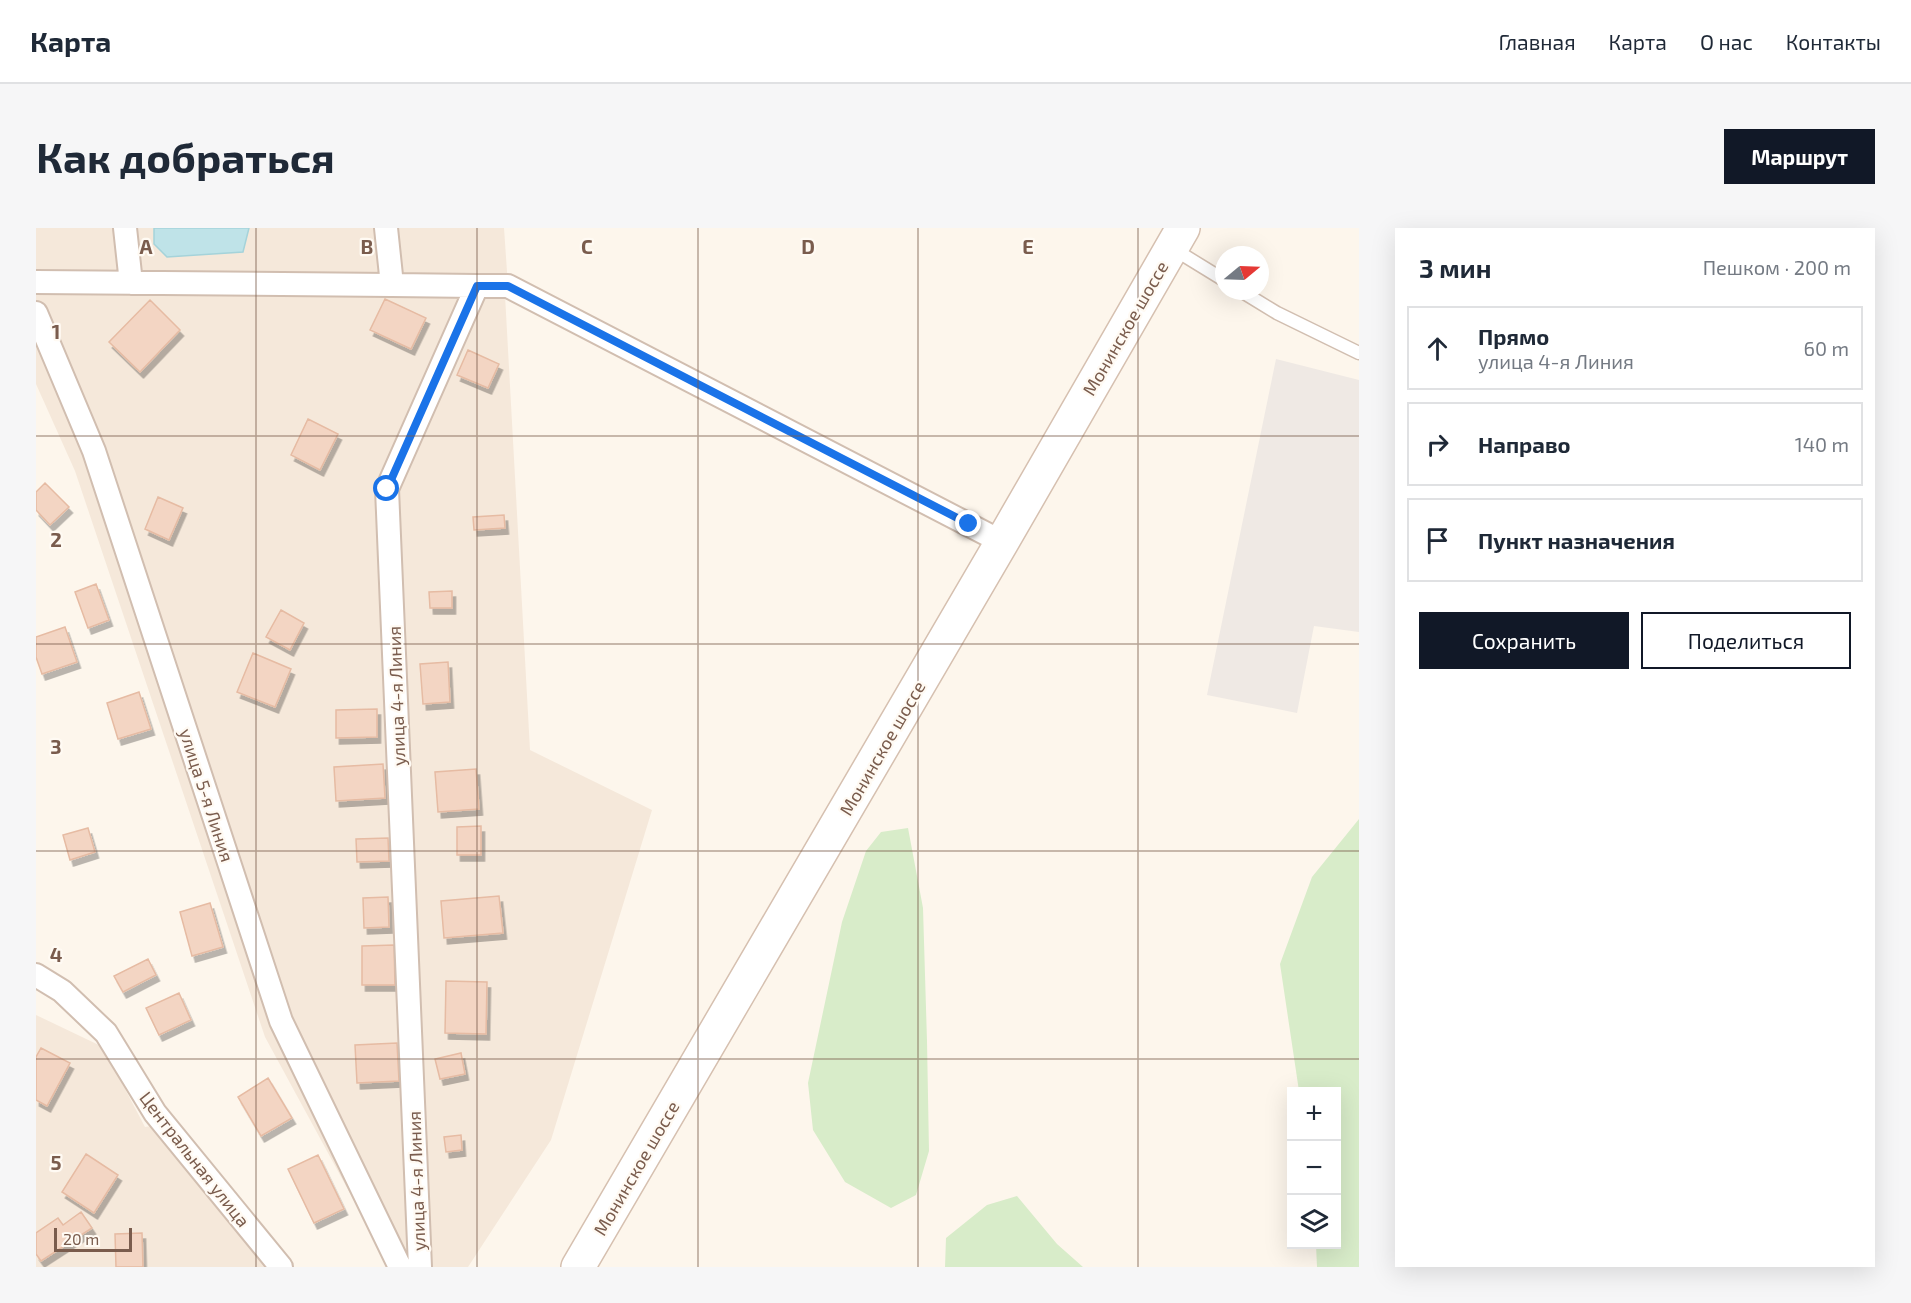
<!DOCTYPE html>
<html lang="ru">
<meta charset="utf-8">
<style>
body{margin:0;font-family:"Exo 2",sans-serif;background:#f6f6f7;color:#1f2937}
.controls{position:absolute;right:18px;bottom:18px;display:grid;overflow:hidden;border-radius:0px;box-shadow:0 6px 24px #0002}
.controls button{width:54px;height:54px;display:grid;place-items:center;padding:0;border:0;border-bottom:2px solid #e0e1e3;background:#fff;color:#1f2937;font:30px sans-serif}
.compass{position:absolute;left:1179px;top:18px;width:54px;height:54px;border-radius:50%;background:#fff;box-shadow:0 6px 24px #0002;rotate:71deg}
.scale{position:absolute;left:18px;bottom:15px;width:78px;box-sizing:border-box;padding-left:6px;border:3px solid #7a5c4d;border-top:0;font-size:16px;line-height:21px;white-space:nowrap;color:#7a5c4d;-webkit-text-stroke:4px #fffaf3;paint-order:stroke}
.stop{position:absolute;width:18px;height:18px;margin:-14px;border:4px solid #1a73e8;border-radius:50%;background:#fff}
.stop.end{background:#1a73e8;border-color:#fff;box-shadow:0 2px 6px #0008}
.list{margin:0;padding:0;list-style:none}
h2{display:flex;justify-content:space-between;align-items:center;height:78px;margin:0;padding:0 24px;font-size:26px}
h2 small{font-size:20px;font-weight:400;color:#747a83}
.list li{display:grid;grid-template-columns:39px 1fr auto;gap:18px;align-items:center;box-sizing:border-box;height:84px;margin:0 12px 12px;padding:0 12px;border:2px solid #e0e1e3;border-radius:0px}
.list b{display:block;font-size:22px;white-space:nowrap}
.list p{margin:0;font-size:20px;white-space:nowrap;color:#747a83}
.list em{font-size:20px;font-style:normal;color:#747a83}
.actions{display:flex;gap:12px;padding:18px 24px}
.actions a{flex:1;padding:14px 0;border:2px solid #111827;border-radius:0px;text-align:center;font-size:21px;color:#111827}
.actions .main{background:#111827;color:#fff}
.icon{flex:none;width:33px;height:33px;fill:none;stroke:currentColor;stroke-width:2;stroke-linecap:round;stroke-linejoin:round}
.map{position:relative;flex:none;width:1323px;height:1039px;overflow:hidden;border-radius:0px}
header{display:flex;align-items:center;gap:36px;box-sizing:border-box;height:84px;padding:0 30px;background:#fff;border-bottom:2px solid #e0e1e3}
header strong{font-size:28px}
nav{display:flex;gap:33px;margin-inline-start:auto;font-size:21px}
.intro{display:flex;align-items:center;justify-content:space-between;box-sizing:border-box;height:144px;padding:0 36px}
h1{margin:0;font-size:42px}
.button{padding:15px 27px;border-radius:0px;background:#111827;color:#fff;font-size:21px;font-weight:700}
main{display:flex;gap:36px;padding:0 36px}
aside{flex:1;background:#fff;border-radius:0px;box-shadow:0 6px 24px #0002}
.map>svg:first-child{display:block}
.residential{fill:#f5e8da}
.industrial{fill:#efe9e4}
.green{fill:#d8ecc9}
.water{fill:#bfe3e8;stroke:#a5d3da;stroke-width:1.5}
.building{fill:#f3d5c3;stroke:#e6bba3;stroke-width:1.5;filter:url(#shadow)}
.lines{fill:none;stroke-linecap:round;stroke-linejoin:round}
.lane-casing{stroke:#d1beb0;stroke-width:15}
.street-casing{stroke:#d1beb0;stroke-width:26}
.secondary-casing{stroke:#d6c0b0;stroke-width:36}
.lane{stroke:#fff;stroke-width:12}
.street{stroke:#fff;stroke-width:22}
.secondary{stroke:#fff;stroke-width:33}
.route{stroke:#1a73e8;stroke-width:8}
.grid{fill:none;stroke:#7a5c4d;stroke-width:1.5;stroke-opacity:0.55}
.labels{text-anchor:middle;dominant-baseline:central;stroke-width:4.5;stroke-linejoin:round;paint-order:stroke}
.street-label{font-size:18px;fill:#7a5c4d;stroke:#fffaf3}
.grid-label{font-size:20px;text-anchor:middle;font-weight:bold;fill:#7a5c4d;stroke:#fffaf3;stroke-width:4.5;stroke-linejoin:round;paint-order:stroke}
</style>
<header>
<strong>Карта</strong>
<nav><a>Главная</a><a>Карта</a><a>О нас</a><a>Контакты</a></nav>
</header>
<div class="intro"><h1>Как добраться</h1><a class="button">Маршрут</a></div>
<main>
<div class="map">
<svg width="1323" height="1039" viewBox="0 0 1323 1039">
<defs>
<filter id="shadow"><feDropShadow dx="3.5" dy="6" stdDeviation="0" flood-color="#0004"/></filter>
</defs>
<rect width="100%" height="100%" fill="#fdf6ec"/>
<path class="residential" d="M0 0H468L472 58 469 67 494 522 616 582 515 912 432 1039H354L229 809 39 243 0 156Z
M0 787 67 819 109 899 122 897 233 1039H0Z"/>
<path class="industrial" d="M1240 131 1323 152V404L1278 398 1261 485 1171 467Z"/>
<path class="green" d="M1323 591V1039H1281L1280 1017 1300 1016V864L1263 863 1244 736 1276 649Z
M872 600 887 680 891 813 893 923 880 967 855 980 809 954 777 902 772 855 806 694 830 623 845 604Z
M981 968 1021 1016 1047 1039H909L910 1010 951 977Z"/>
<path class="water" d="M118 0H213L207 24 131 29 118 16Z"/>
<path class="building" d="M349 71 390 90 375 121 334 102Z
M114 72 144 102 104 144 73 114Z
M432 122 463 136 452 160 421 147Z
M272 191 302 206 284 242 255 227Z
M9 255 33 279 14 297 0 282V264Z
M122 269 147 280 133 312 109 301Z
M468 287 469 300 438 302 437 289Z
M60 356 73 392 52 400 39 364Z
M416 363V380H394L393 364Z
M245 382 268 395 254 422 230 409Z
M29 399 41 434 6 446 0 429V409Z
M217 425 255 441 239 479 201 464Z
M412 434 414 474 387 476 384 436Z
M103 464 115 501 82 511 71 475Z
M341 481V509L300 510V482Z
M347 536 349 570 300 573 298 539Z
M440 541 443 581 402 584 399 544Z
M445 598V627H421V599Z
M52 600 59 624 34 632 27 607Z
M352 610 353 633 321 634 320 611Z
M463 668 467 705 408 710 405 673Z
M352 669 353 699 328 700 327 670Z
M174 675 187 719 156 728 144 684Z
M358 717 359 757H326V718Z
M112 731 120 747 87 764 78 748Z
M410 753 451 754 450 806 409 805Z
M143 765 155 792 123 807 110 780Z
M361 815 363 853 321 855 319 817Z
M5 820 34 835 11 878 0 872V829Z
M425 825 429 846 404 851 399 831Z
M232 850 256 890 225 908 202 869Z
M425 907 426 922 410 924 408 909Z
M50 926 82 947 58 985 26 964Z
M282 927 308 981 278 995 252 941Z
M45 984 56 1000 5 1033 0 1026V1005L22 990 27 997Z
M106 1005 107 1039H80L79 1006Z"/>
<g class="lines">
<defs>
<path id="lane" d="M1136 20 1188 52
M1205 63 1241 85 1323 125"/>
<path id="street" d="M89 0 95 55
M350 0 356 57 441 58 351 261 384 1039
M0 54 356 57
M441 58H472L966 314
M0 85 58 223 245 793 364 1039
M0 747 26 763 70 805 119 885 245 1039"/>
<path id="secondary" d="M542 1039 966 314 1147 0"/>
</defs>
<use href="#lane" class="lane-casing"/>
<use href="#street" class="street-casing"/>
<use href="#secondary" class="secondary-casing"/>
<use href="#lane" class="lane"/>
<use href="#street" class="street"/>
<use href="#secondary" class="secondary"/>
</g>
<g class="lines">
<path class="route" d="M351 261 441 58H472L933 296"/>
</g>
<path class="grid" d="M220 0V1039M441 0V1039M662 0V1039M882 0V1039M1102 0V1039M0 208H1323M0 416H1323M0 623H1323M0 831H1323"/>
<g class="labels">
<g class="street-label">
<text transform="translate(1089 100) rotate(-60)">Монинское шоссе</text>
<text transform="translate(360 468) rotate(-92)">улица 4-я Линия</text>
<text transform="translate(846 520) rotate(-60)">Монинское шоссе</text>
<text transform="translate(171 567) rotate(72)">улица 5-я Линия</text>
<text transform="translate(159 931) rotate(52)">Центральная улица</text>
<text transform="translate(600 940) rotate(-60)">Монинское шоссе</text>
<text transform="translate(380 953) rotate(-92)">улица 4-я Линия</text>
</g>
</g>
<g class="grid-label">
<text x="110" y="26">A</text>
<text x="331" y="26">B</text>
<text x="551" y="26">C</text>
<text x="772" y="26">D</text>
<text x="992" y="26">E</text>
<text x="20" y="111">1</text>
<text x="20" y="319">2</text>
<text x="20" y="526">3</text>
<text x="20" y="734">4</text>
<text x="20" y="942">5</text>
</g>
</svg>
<div class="controls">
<button>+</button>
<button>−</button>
<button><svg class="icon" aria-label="layers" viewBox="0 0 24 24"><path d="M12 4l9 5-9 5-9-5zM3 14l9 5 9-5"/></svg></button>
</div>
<svg class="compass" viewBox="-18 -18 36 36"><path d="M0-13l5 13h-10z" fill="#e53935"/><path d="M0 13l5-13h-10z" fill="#747a83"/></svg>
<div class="scale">20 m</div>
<div class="stop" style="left:351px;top:261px"></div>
<div class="stop end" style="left:933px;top:296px"></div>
</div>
<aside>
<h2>3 мин<small>Пешком · 200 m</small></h2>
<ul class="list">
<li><svg class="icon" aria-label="ahead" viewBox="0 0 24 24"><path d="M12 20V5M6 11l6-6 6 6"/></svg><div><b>Прямо</b><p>улица 4-я Линия</p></div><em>60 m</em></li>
<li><svg class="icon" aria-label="right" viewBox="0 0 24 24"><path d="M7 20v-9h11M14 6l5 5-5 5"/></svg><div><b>Направо</b></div><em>140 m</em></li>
<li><svg class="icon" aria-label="arrive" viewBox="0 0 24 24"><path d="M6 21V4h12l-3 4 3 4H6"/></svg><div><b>Пункт назначения</b></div></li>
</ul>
<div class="actions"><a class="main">Сохранить</a><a>Поделиться</a></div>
</aside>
</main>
